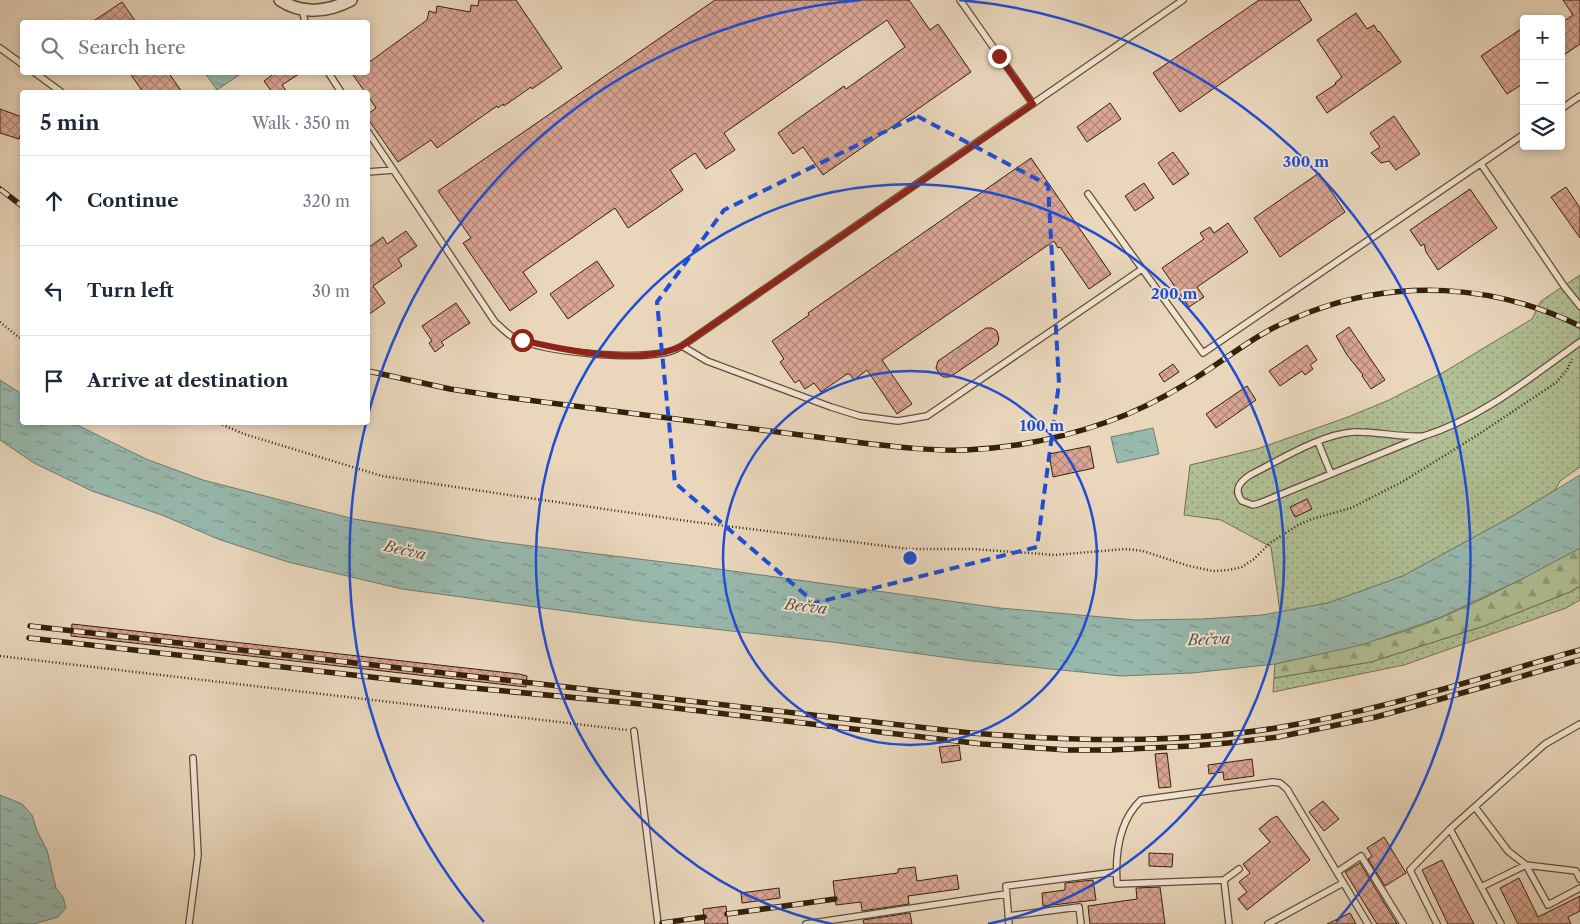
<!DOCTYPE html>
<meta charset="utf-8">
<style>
body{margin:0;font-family:"Libre Caslon Text",serif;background:#f6f6f7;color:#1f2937}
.controls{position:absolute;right:15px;top:15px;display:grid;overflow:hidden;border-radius:5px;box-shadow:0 2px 8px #0003}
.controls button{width:45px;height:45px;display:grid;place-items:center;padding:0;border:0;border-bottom:1px solid #e0e1e3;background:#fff;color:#1f2937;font:25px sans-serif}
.stop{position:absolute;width:15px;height:15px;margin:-11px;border:4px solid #8f2418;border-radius:50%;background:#fff}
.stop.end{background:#8f2418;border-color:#fff;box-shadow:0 1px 5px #0008}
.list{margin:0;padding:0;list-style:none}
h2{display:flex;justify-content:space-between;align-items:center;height:65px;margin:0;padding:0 20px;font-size:21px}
h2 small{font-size:16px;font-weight:400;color:#747a83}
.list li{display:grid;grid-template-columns:32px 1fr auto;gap:15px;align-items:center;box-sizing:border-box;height:90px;padding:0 20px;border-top:1px solid #e0e1e3}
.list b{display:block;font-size:19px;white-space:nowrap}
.list em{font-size:16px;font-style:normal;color:#747a83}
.icon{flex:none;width:28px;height:28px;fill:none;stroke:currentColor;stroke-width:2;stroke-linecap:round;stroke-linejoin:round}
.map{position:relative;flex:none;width:1580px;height:924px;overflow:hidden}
.search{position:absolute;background:#fff;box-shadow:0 2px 8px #0003;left:20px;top:20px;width:350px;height:55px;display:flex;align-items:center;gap:12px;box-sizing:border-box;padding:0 18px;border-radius:5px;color:#747a83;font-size:19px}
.panel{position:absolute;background:#fff;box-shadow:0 2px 8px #0003;left:20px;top:90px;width:350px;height:335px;border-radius:5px}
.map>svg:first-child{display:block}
.grass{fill:url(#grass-dots);stroke:#72704e}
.forest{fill:url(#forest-firs);stroke:#72704e}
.water{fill:url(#water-ripples);stroke:#707c6c}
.building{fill:url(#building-cross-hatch);stroke:#352109}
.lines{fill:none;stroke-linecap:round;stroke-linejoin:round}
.service-casing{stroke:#624e36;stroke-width:8}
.minor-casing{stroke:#624e36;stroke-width:14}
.path{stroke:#352109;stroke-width:2.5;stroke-dasharray:1 2.5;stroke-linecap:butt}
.service{stroke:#f1e4d3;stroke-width:5.5}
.minor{stroke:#f1e4d3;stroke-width:11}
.rail-casing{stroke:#352109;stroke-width:5.5}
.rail{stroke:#f1e4d3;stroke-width:4;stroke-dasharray:11;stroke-linecap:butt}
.route{stroke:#8f2418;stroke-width:6}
.marked{fill:none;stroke:#1d4ed8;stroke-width:4;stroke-dasharray:10 6;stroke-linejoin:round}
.ring{fill:none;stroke:#1d4ed8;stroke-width:2.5}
.labels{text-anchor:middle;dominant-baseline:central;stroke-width:4;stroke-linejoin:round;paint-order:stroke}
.water-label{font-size:15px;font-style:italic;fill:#524f3b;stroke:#f1e4d3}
.centre{fill:#1d4ed8;stroke:#f1e4d3;stroke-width:2.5}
.ring-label{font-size:15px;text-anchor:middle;font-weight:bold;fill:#1d4ed8;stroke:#f1e4d3;stroke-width:4;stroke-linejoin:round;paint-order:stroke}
</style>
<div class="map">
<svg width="1580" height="924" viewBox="0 0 1580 924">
<defs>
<pattern id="grass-dots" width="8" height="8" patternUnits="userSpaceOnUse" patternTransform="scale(1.25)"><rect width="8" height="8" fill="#b0bf94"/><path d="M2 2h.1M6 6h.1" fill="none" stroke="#909b77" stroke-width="1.8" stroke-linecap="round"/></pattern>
<pattern id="forest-firs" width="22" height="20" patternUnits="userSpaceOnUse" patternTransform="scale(1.25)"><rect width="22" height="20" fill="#b0bf94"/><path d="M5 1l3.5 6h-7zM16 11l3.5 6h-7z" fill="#909b77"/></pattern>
<pattern id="water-ripples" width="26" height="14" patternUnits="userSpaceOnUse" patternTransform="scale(1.25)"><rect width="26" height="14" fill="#97b9ae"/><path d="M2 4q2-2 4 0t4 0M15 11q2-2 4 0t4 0" fill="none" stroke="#7c968c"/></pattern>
<pattern id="building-cross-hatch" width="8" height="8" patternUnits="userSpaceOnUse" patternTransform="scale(1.25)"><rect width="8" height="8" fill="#daa595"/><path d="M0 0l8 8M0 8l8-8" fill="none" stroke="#b28678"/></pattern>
</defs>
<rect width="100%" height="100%" fill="#e9d6bb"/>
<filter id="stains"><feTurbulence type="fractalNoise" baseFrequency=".004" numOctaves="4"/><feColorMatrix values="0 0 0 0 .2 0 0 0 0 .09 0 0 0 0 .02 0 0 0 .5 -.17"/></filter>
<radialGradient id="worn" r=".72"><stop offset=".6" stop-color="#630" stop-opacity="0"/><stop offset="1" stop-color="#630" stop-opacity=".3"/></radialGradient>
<path class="grass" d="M1580 275V467L1560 481 1555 490 1511 517 1403 576 1328 603 1280 612 1271 547 1221 520 1184 515 1190 465 1257 449 1348 417 1389 400 1444 372 1532 319 1541 301Z
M1580 586V600L1566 608 1404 665 1273 692 1274 678 1371 662 1484 626 1570 592Z"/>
<path class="forest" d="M1580 548V586L1570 592 1484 626 1371 662 1274 678 1275 664C1331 651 1388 640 1440 618 1488 598 1534 572 1580 548Z"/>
<path class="water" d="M205 73H242L217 90Z
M0 380 22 394V422L73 423 146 459 203 480 354 519 491 541 696 566 1000 608 1136 620 1202 619 1262 615 1328 603 1403 576 1511 517 1580 475V548L1522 579 1439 618 1361 645 1275 664 1192 673 1121 676 972 661 832 642 640 621 402 589 288 562 218 539 162 515 92 491 34 463 0 440Z
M1153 428 1159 454 1117 463 1111 437Z
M0 795 22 804 32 815 37 831 47 850 56 888 63 897 66 908 58 917 34 924H0Z"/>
<path class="building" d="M479 0H516L562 68 532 89 531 87 504 106 503 104 498 108 497 106 437 148 431 140 398 162 368 119V114L376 108 368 96V92H365L351 72H368V63L427 20 429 11 436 13 437 6 470 12 471 5 478 6Z
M715 0H909L930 30 938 24 971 72 823 175 803 147 793 154 778 133 844 86 846 89 905 47 887 20 724 133 735 150 706 169 695 153 670 170 683 190 628 228 615 208 523 272 537 292 510 311 463 243 471 238 438 191Z
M1259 0H1299L1312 20 1180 112 1153 73Z
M1563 0H1580V44L1561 57V23L1573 15Z
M122 2 136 22H92Z
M1356 13 1367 29 1374 25 1378 32 1379 31 1401 62 1327 113 1316 97 1336 84 1335 83 1342 77 1317 40Z
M1524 27V83L1507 94 1481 56Z
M129 72H168L182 92H143Z
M276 72H302L282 85 287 92H272L264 81Z
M1110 103 1121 119 1087 142 1077 127Z
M0 109 22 117V129L19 139 0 133Z
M1394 116 1420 154 1396 170 1389 161 1381 163 1371 153 1380 147 1370 133Z
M1173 152 1189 174 1173 185 1158 163Z
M1031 158 1111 274 1089 289 1060 247 1058 248 1054 241 882 360 912 404 897 414 867 370 854 380 850 374H847L821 392 814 383 805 389 799 380 795 383 780 362 784 359 772 341 809 315 808 313Z
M1319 173 1345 212 1280 257 1254 218Z
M1144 183 1154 198 1135 211 1125 196Z
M1566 187 1580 208V238L1551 197Z
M1470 189 1497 228 1438 270 1426 252 1424 244 1421 246 1410 230Z
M1228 223 1248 252 1197 287 1204 297 1189 307 1162 268 1204 239 1200 233 1210 227 1214 233Z
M406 231 417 246 398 259 402 266 373 286 385 303 368 315V248L383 237 387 244Z
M597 261 614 286 568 319 550 294Z
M456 303 470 323 441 342 444 345 435 352 429 343 432 341 422 326Z
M1349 327 1385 380 1371 389 1362 376 1363 375 1347 355 1336 336Z
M986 328H992L997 331 999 339 997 345 950 377H944L940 375 936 368 938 361Z
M1307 345 1317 360 1310 365 1313 369 1305 375 1302 371 1280 386 1269 371Z
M1173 364 1179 372 1164 382 1159 374Z
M1247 386 1256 400 1216 428 1206 414Z
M1090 446 1094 468 1053 477 1049 454Z
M1307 499 1312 509 1295 517 1290 507Z
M72 624 519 674 527 676 526 687 71 636Z
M959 745 961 760 942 763 939 747Z
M1167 753 1171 787 1159 788 1155 754Z
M1252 759 1254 776 1224 780 1223 772 1209 774 1208 765Z
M1323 801 1339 819 1324 831 1309 812Z
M1277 816 1310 860 1247 910 1238 899 1247 892 1239 882 1250 873 1243 864 1270 842 1259 829 1271 819Z
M1384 837 1406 873 1385 886 1368 859 1372 856 1367 848Z
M1149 853 1173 854 1172 867 1149 866Z
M1442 860 1464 905 1474 924H1448L1422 870Z
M1360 863 1397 924H1377L1345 872Z
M915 867 917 881 957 875 959 889 908 896 909 904 862 911 861 902 836 905 833 881 898 873V869Z
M1519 878 1538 917 1580 896V911L1568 917 1571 924H1518L1500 888Z
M1093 880 1096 900 1043 906 1042 893 1065 890V883Z
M1160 887 1165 924H1090L1088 906 1137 899 1136 888Z
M779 888 780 898 742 903 741 893Z
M726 906 728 924H705L703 909Z
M910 913 912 924H864L863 920Z
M1350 913 1356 924H1327Z"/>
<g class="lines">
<defs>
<path id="service" d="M960 0 1033 104
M302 9 305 22
M0 48 22 64
M34 72 61 92
M328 72 341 92
M1561 109 1580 96
M368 132 495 322C501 327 506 333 513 337 545 353 633 360 668 352 673 351 678 348 682 346L1183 0
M1481 164 1564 286 1580 306
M368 172 393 170
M1088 194 1203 353 1524 134
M682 346 707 361 831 407 860 416 898 421 927 416 1142 269
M1424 436C1400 438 1377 431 1354 432 1321 434 1280 460 1250 475 1240 482 1233 489 1242 501L1253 505 1260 503 1424 436C1482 418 1531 377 1580 342
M1318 442 1331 474
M634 731 658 924
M1475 807 1508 851 1526 865 1548 905 1580 888
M1450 829 1545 744 1580 724
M1337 872 1361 856 1403 924
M1224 880 1117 884C1115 854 1119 821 1141 800L1273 782 1280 783 1287 789 1368 924
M1481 887 1526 865 1576 871 1580 879
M1008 916 1079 907 1081 924
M189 924 198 855 193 758
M806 924 1006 894
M1009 924 1006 886 1116 872
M1229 924 1224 880 1239 869
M1268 924 1343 883
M1437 924 1410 870 1450 829 1501 924"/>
<path id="minor" d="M280 0C302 15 328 12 351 0"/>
</defs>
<use href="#service" class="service-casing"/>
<use href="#minor" class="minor-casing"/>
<path class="path" d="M0 322 17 336 22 339
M216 422 244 434 382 476 529 498 687 521 909 549H974L1055 555 1125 549 1143 551 1189 566 1213 571 1229 570 1242 567 1254 559 1270 543 1298 525 1312 519 1351 508 1402 482 1476 436 1557 382 1567 370 1572 359
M0 656 627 730"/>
<use href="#service" class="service"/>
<use href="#minor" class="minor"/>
<defs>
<path id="rail" d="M0 189 22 206
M368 371 450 389 497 396 863 443C897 447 932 451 966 450 1014 448 1062 438 1107 422 1136 412 1163 398 1189 382 1215 367 1239 347 1266 332 1279 324 1293 319 1307 313 1397 278 1494 284 1580 326
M30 626 971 733C1072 741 1176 744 1276 728 1380 711 1479 678 1580 650
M29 638 441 685 641 704 982 744 1067 750H1110L1191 746 1228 743 1278 737 1376 717 1580 660
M727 914 835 899
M662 923 704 917"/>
</defs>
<use href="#rail" class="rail-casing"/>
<use href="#rail" class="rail"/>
</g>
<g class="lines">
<path class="route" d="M522 340C567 351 640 366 682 346L1033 104 999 56"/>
</g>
<path class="marked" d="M917 116 1048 185 1059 383 1037 547 815 603 675 483 657 302 724 210Z"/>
<g class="ring">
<circle cx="910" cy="558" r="187"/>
<path d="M832 924A374 374 0 1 1 988 924"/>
<path d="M484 922A560 560 0 0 1 861 0M959 0A560 560 0 0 1 1336 922"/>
</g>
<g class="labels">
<g class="water-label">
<text transform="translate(405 550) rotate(13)">Bečva</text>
<text transform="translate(806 606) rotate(7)">Bečva</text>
<text transform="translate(1209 639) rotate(-2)">Bečva</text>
</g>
</g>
<circle cx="910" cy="558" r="8" class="centre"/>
<g class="ring-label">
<text x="1306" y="167">300 m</text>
<text x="1174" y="299">200 m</text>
<text x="1042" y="431">100 m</text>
</g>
<rect width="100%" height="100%" filter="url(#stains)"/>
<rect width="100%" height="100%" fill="url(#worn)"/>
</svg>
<div class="controls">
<button>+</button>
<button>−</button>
<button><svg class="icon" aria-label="layers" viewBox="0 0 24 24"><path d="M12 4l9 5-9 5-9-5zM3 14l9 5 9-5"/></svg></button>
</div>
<div class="stop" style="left:522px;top:340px"></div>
<div class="stop end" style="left:999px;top:56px"></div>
<div class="search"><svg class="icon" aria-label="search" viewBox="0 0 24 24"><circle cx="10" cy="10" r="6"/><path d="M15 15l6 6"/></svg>Search here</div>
<section class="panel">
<h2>5 min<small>Walk · 350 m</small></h2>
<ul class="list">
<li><svg class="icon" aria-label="ahead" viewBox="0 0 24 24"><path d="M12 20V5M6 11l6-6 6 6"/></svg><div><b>Continue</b></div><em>320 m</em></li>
<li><svg class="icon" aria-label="left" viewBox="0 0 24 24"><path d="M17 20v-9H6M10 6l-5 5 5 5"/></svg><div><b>Turn left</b></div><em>30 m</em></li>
<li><svg class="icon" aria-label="arrive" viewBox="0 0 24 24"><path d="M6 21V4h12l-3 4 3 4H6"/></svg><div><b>Arrive at destination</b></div></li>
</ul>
</section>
</div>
